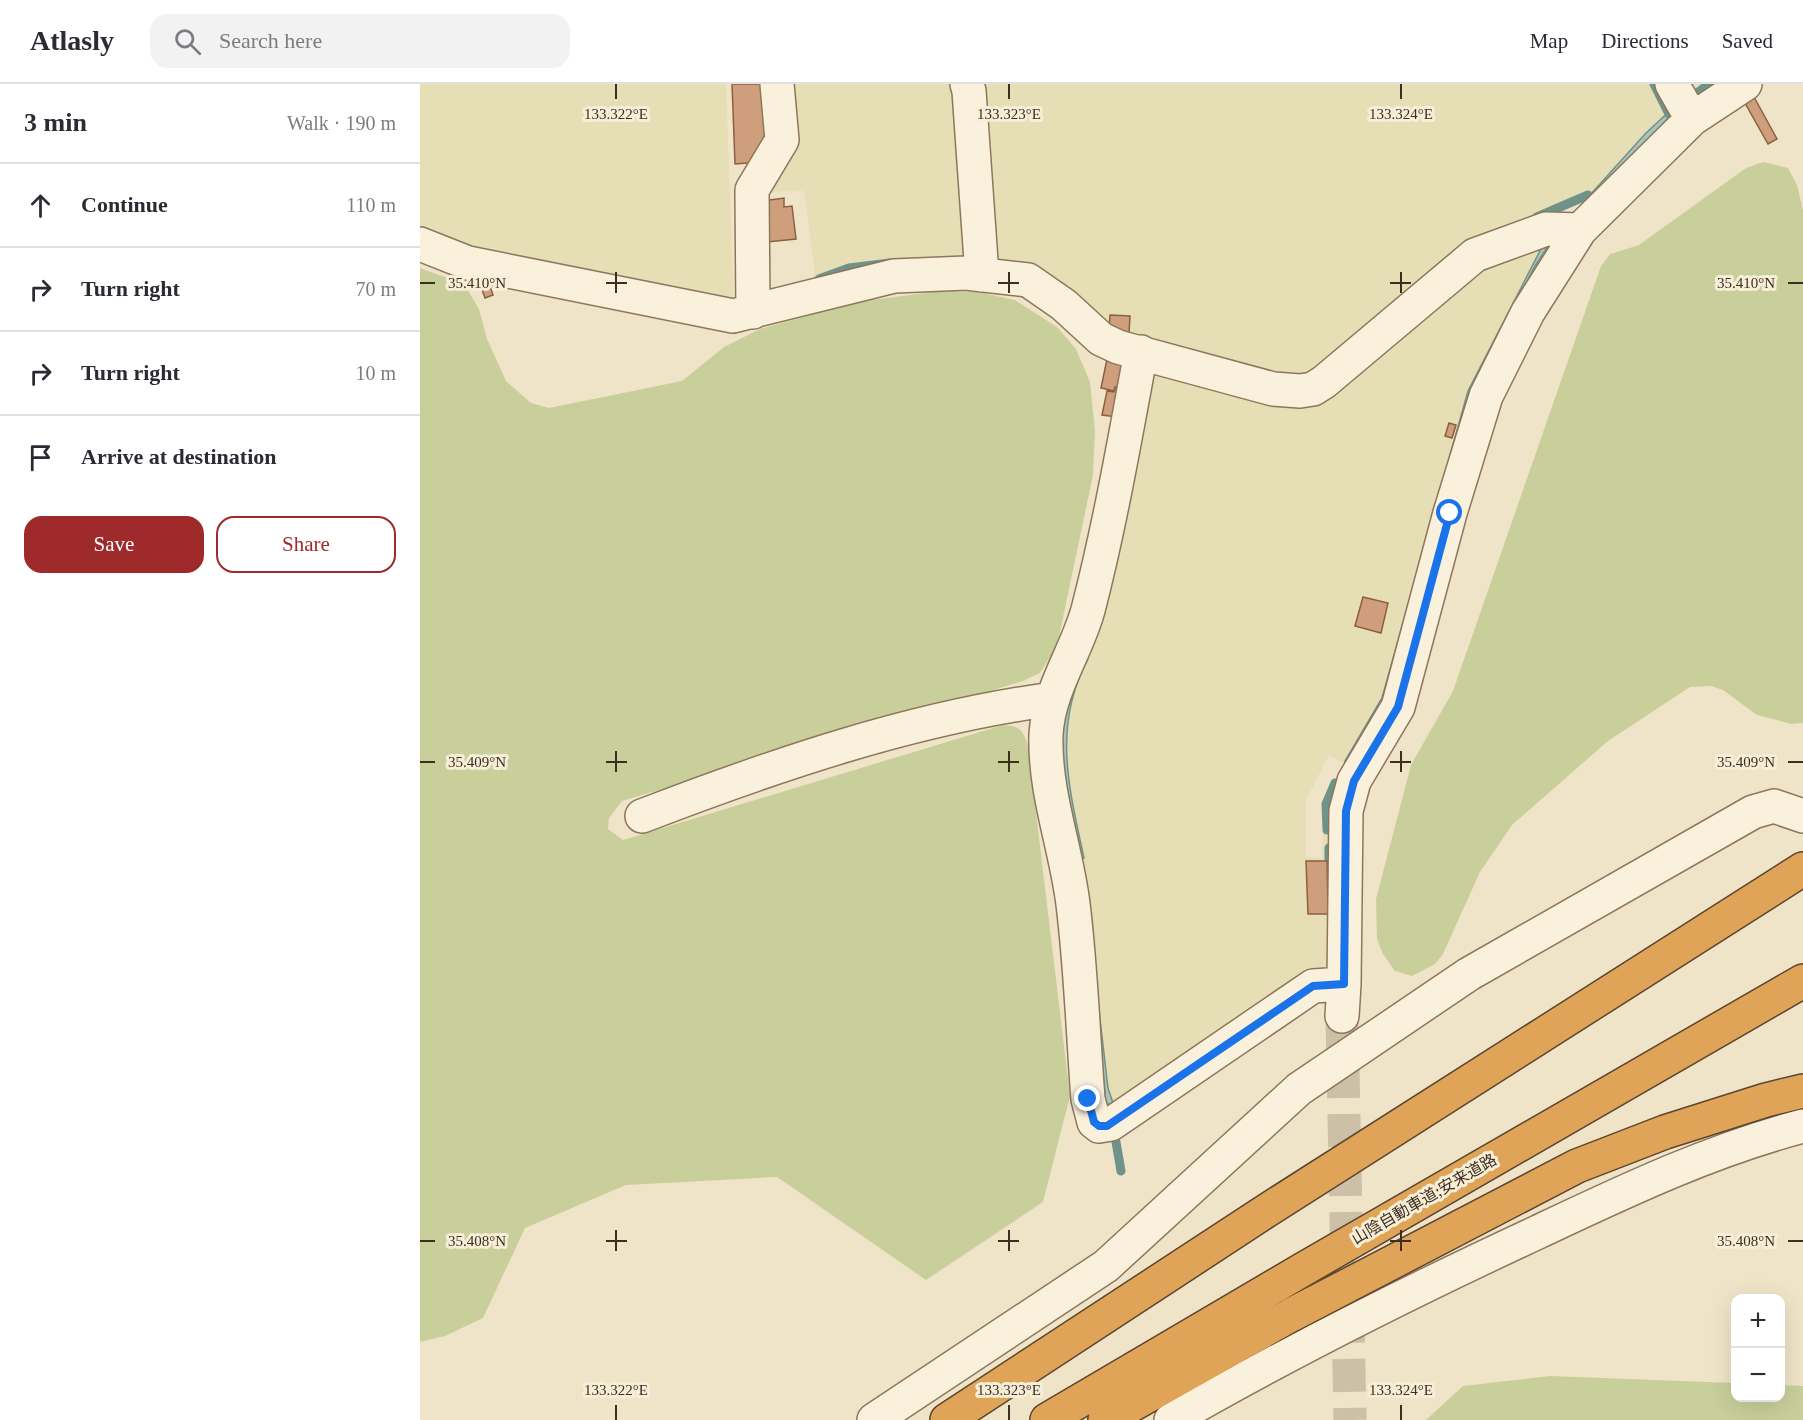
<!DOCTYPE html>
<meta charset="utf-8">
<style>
body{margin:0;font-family:"Times New Roman","Noto Sans JP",serif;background:#f2f2f3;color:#2b2b33}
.controls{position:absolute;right:18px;bottom:18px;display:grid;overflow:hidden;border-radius:12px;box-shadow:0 6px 24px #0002}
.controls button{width:54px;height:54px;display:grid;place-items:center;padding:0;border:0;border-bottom:2px solid #e1e1e2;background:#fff;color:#2b2b33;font:30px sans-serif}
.stop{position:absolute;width:18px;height:18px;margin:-14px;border:4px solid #1a73e8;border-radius:50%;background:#fff}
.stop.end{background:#1a73e8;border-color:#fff;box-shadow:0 2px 6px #0008}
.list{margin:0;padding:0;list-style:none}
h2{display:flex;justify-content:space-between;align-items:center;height:78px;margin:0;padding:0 24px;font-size:26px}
h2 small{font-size:20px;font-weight:400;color:#7c7c81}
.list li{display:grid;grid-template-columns:39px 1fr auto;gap:18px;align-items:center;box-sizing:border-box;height:84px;padding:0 24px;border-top:2px solid #e1e1e2}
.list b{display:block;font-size:22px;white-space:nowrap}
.list em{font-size:20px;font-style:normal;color:#7c7c81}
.actions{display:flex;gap:12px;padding:18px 24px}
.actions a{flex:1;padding:14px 0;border:2px solid #9e2a2b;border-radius:18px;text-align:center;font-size:21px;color:#9e2a2b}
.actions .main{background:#9e2a2b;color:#fff}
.icon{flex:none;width:33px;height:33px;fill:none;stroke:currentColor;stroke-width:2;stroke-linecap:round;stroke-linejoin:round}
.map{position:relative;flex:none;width:1383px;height:1336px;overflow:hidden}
header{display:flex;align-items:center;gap:36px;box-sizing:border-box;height:84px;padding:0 30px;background:#fff;border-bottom:2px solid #e1e1e2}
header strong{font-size:28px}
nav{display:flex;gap:33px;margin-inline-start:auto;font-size:21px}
.search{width:420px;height:54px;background:#f2f2f3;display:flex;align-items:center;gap:15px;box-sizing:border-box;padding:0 21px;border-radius:18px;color:#7c7c81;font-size:22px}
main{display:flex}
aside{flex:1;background:#fff}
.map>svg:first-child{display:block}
.farmland{fill:#e6deb5}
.green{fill:#c9cf9b}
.water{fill:#a9c4bc;stroke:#6f938a;stroke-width:1.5}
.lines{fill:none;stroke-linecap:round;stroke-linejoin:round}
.stream{stroke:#6f938a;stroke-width:9}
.building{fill:#cf9f7d;stroke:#8d5f41;stroke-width:1.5}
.minor-tunnel{stroke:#ccc0a6;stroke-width:33;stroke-dasharray:33 16;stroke-linecap:butt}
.minor-casing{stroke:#8d765c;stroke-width:36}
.highway-casing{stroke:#5b4430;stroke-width:36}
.minor{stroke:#faf1dc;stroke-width:33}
.highway{stroke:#e0a458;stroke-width:33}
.route{stroke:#1a73e8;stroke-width:8}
.ticks{fill:none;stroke:#3d2e20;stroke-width:2}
.labels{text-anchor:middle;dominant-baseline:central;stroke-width:6;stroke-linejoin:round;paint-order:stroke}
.street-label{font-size:16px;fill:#3d2e20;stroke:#f7eed8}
.ticks-label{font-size:15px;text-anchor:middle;fill:#3d2e20;stroke:#f7eed8;stroke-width:6;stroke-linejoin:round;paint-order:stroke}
</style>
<header>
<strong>Atlasly</strong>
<div class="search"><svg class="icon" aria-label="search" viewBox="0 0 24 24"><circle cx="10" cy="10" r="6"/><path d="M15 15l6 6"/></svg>Search here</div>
<nav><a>Map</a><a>Directions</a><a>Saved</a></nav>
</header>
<main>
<aside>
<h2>3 min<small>Walk · 190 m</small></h2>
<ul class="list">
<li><svg class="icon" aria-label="ahead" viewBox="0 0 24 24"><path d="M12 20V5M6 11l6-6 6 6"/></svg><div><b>Continue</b></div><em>110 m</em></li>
<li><svg class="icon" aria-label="right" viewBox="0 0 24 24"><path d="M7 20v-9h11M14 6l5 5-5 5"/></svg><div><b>Turn right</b></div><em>70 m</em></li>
<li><svg class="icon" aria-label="right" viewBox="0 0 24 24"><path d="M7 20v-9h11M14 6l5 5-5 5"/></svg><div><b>Turn right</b></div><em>10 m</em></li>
<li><svg class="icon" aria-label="arrive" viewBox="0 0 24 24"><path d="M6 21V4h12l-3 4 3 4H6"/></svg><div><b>Arrive at destination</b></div></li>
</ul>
<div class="actions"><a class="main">Save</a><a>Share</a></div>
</aside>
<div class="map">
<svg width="1383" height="1336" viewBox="0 0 1383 1336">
<rect width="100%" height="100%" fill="#f0e4c8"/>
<path class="farmland" d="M0 0H306L314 224 0 151Z
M364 0H541L557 183 394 204V180L384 107 338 108Z
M553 0H1245L1255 28 1171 116 1167 113 1163 118 1047 165 880 297 711 258 568 184Z
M1259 0H1297L1276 13Z
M1132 160 966 619 927 681 909 671 886 716V773L902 774 904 718 915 694 921 697 910 721 914 853 907 882 682 1029 635 655 727 287 863 317 1059 180Z"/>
<path class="green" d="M1343 78 1368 84 1377 101 1383 126V639L1371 640 1337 631 1303 606 1291 602 1270 603 1188 657 1092 741 1060 788 1023 870 1015 880 992 892 975 887 963 870 957 855 956 815 991 681 1033 607 1181 182 1190 170 1219 161 1326 84Z
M0 184 33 196 49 208 59 225 67 255 86 297 111 319 129 324 262 297 304 263 340 245 437 218 520 207 557 208 595 216 637 243 656 265 670 298 675 347 673 391 637 562 620 589 603 597 202 717 189 734 188 745 203 756 583 641C600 642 603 646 608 662L650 1012 623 1118 506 1196 357 1093 206 1101 105 1144 63 1234 25 1252 0 1258Z
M1130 1292 1315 1299 1316 1314H1360L1361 1301 1383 1302V1336H1006L1043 1302Z"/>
<path class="water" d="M1252 25 1254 28 1173 114 1170 111 1226 49Z
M1124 159 1128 162 1115 182 1050 309 966 616 928 677H925L962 614 1048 307Z
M664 573 668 575C632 642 649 704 664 774L660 775C652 735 639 695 642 654 644 626 655 599 664 573Z
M671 858 688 1004 693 1019 686 1021Z"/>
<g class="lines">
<path class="stream" d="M1234 0 1249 30
M1277 9 1289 0
M1117 133 1168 111
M399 195 429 184 470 179
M907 746 906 720 915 699
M909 764V785
M696 1058 701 1087"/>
</g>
<path class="building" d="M312 0H348L350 34 341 78 315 80Z
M1334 13 1357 55 1348 60 1325 19Z
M364 114V123L372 122 376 155 347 158 342 117Z
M67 194 73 211 65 214 59 197Z
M690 231 710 232 709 249 689 247Z
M687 275 708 279 704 305 695 303 694 307 681 304Z
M695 304 702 305 697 333 682 331 687 307 694 308Z
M1029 339 1036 341 1032 354 1025 352Z
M943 513 968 519 961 549 935 542Z
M886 777H907L908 830H888Z"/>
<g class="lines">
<path class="minor-tunnel" d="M922 932 930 1336"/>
<defs>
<path id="minor" d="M547 0 549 7 562 191
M1252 0 1272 35 1325 0
M0 160 48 179 313 232 474 192 546 189 608 196 644 221 681 255 698 263 853 305 880 307 893 305 904 298 1055 171 1126 145 1160 146
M333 228 332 106 362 56 357 0
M721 268C705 354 690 441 668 526 656 569 629 604 626 650 624 708 646 763 653 820 661 884 663 950 668 1015L674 1038 679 1042 691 1040 893 902 924 900
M222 732C355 681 492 634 633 615
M922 932 924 900 926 727 934 697 978 623 1030 429 1066 312 1108 228 1160 146 1272 35
M454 1336 686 1182 879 1005 1049 890 1333 728 1354 722 1383 732
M751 1336C871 1267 993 1206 1118 1148 1205 1107 1291 1066 1383 1042"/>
<path id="highway" d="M527 1336 846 1127 1383 785
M627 1336 882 1186 1383 897
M685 1336 871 1231 1157 1082 1245 1048 1346 1016 1383 1007"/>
</defs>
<use href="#minor" class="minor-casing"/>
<use href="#highway" class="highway-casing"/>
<use href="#minor" class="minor"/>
<use href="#highway" class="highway"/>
</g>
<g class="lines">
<path class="route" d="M668 1015 674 1038 679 1042H687L893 902 924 900 926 727 934 697 978 623 1030 429"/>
</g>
<path class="ticks" d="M196 0V15M589 0V15M981 0V15M196 188V209M589 188V209M981 188V209M0 199H15M186 199H207M578 199H599M970 199H991M1368 199H1383M196 667V688M589 667V688M981 667V688M0 678H15M186 678H207M578 678H599M970 678H991M1368 678H1383M196 1146V1167M589 1146V1167M981 1146V1167M0 1157H15M186 1157H207M578 1157H599M970 1157H991M1368 1157H1383M196 1321V1336M589 1321V1336M981 1321V1336"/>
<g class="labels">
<g class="street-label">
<text transform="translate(1004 1115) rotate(-30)">山陰自動車道;安来道路</text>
</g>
</g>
<g class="ticks-label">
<text x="196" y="35">133.322°E</text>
<text x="589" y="35">133.323°E</text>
<text x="981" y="35">133.324°E</text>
<text x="57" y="204">35.410°N</text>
<text x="1326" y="204">35.410°N</text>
<text x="57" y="683">35.409°N</text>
<text x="1326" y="683">35.409°N</text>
<text x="57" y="1162">35.408°N</text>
<text x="1326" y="1162">35.408°N</text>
<text x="196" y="1311">133.322°E</text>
<text x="589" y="1311">133.323°E</text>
<text x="981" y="1311">133.324°E</text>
</g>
</svg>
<div class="controls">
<button>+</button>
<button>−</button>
</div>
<div class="stop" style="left:1030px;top:429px"></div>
<div class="stop end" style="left:668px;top:1015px"></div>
</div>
</main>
